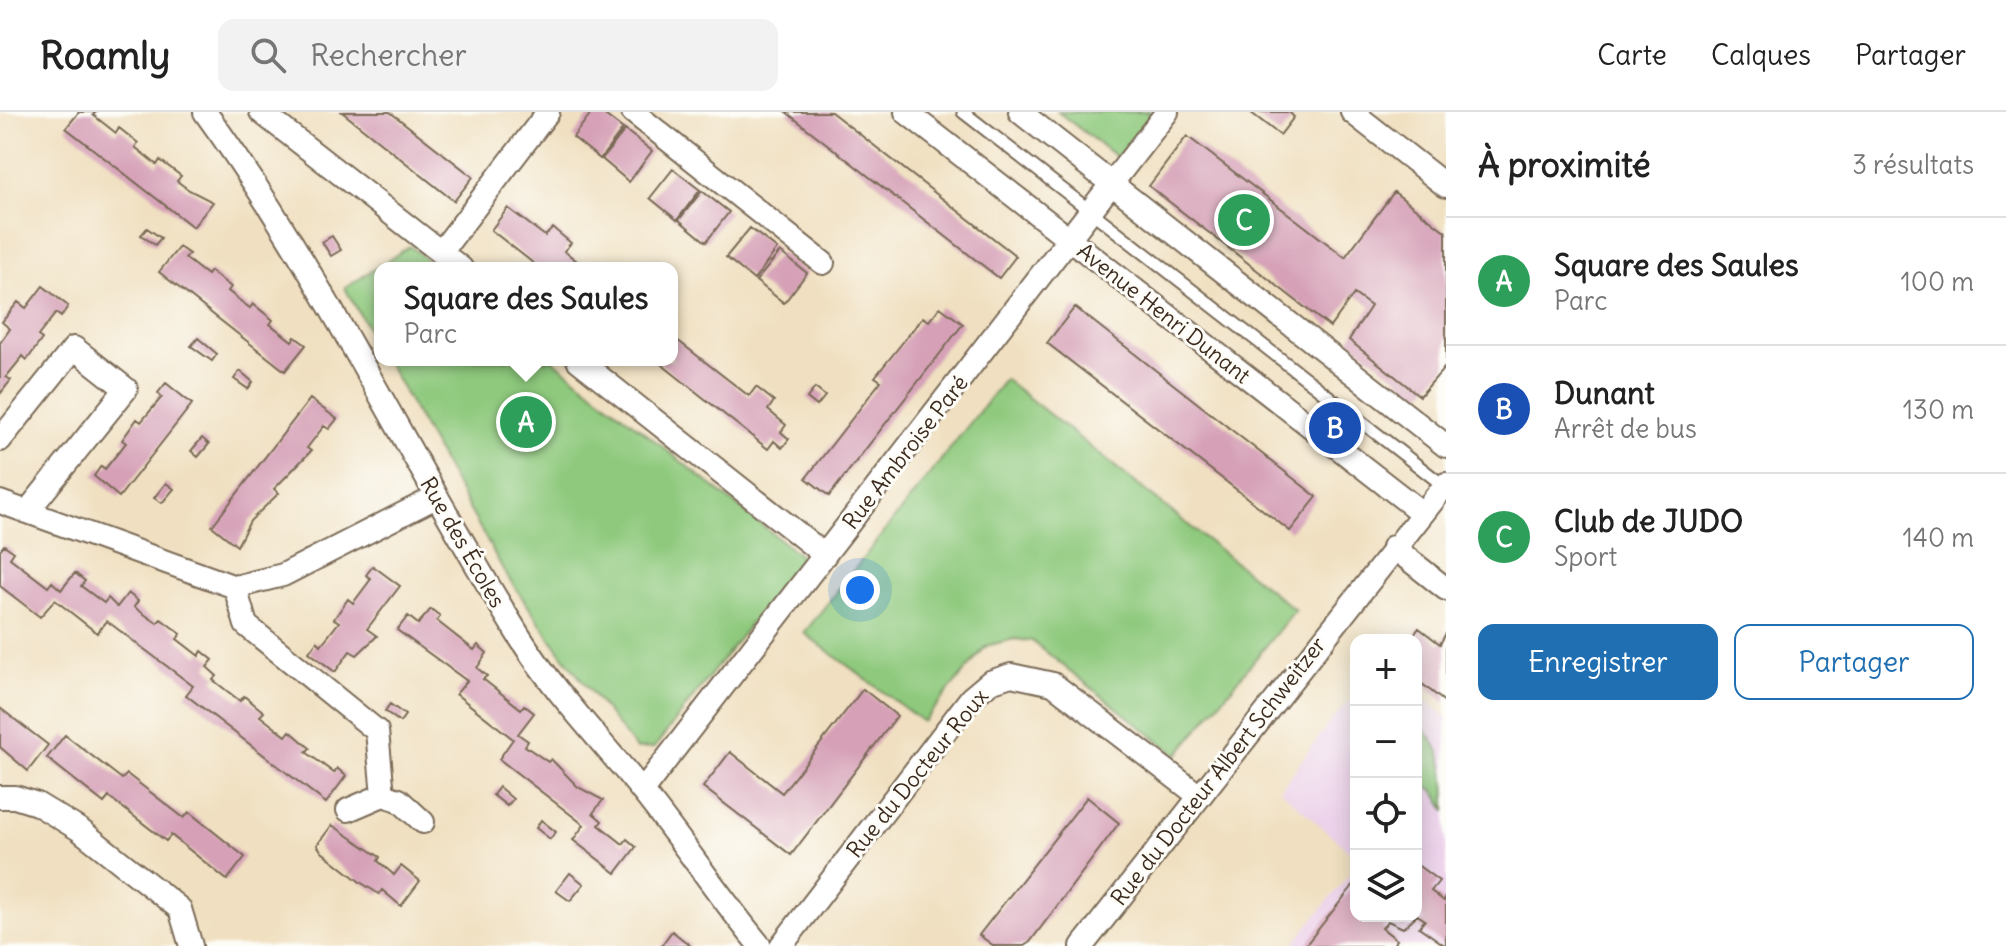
<!DOCTYPE html>
<html lang="fr">
<meta charset="utf-8">
<style>
body{margin:0;font-family:Delius,sans-serif;background:#f2f2f2;color:#222}
.controls{position:absolute;right:24px;bottom:24px;display:grid;overflow:hidden;border-radius:16px;box-shadow:0 4px 20px #0003}
.controls button{width:72px;height:72px;display:grid;place-items:center;padding:0;border:0;border-bottom:2px solid #e0e0e0;background:#fff;color:#222;font:40px sans-serif}
.you{position:absolute;left:860px;top:478px;width:28px;height:28px;margin:-20px;border:6px solid #fff;border-radius:50%;background:#1a73e8;box-shadow:0 0 0 12px #1a73e833}
.badge{display:grid;place-items:center;width:52px;height:52px;border-radius:50%;background:#1f6fb2;color:#fff;font-size:26px;font-weight:700}
.pin{position:absolute;translate:-50% -50%;border:4px solid #fff;box-shadow:0 2px 8px #0006}
.popup{position:absolute;left:374px;top:150px;width:304px;height:104px;box-sizing:border-box;display:grid;place-content:center;border-radius:16px;background:#fff;filter:drop-shadow(0 2px 6px #0005);font-size:26px;white-space:nowrap;color:#767676}
.popup b{font-size:30px;color:#222}
.popup::after{content:'';position:absolute;left:50%;top:100%;margin-left:-16px;border:16px solid transparent;border-top-color:#fff}
.list{margin:0;padding:0;list-style:none}
h2{display:flex;justify-content:space-between;align-items:center;height:104px;margin:0;padding:0 32px;font-size:34px}
h2 small{font-size:26px;font-weight:400;color:#767676}
.list li{display:grid;grid-template-columns:52px 1fr auto;gap:24px;align-items:center;box-sizing:border-box;height:128px;padding:0 32px;border-top:2px solid #e0e0e0}
.list b{display:block;font-size:30px;white-space:nowrap}
.list p{margin:0;font-size:26px;white-space:nowrap;color:#767676}
.list em{font-size:26px;font-style:normal;color:#767676}
.actions{display:flex;gap:16px;padding:24px 32px}
.actions a{flex:1;padding:18px 0;border:2px solid #1f6fb2;border-radius:16px;text-align:center;font-size:28px;color:#1f6fb2}
.actions .main{background:#1f6fb2;color:#fff}
.icon{flex:none;width:44px;height:44px;fill:none;stroke:currentColor;stroke-width:2;stroke-linecap:round;stroke-linejoin:round}
.map{position:relative;flex:none;width:1446px;height:834px;overflow:hidden}
header{display:flex;align-items:center;gap:48px;box-sizing:border-box;height:112px;padding:0 40px;background:#fff;border-bottom:2px solid #e0e0e0}
header strong{font-size:38px}
nav{display:flex;gap:44px;margin-inline-start:auto;font-size:28px}
.search{width:560px;height:72px;background:#f2f2f2;display:flex;align-items:center;gap:20px;box-sizing:border-box;padding:0 28px;border-radius:16px;color:#767676;font-size:30px}
main{display:flex}
aside{flex:1;background:#fff}
.map>svg:first-child{display:block}
.built{fill:#ecd1ea}
.green{fill:#8ec97d;stroke:#647a4e;stroke-width:2}
.building{fill:#d6a1b7}
.lines{fill:none;stroke-linecap:round;stroke-linejoin:round}
.lane-casing{stroke:#7a6a57;stroke-width:15}
.street-casing{stroke:#7a6a57;stroke-width:26}
.lane{stroke:#fff;stroke-width:11}
.street{stroke:#fff;stroke-width:22}
.labels{text-anchor:middle;dominant-baseline:central;stroke-width:6;stroke-linejoin:round;paint-order:stroke}
.street-label{font-size:22px;fill:#3b2a1e;stroke:#fdfcf7}
</style>
<header>
<strong>Roamly</strong>
<div class="search"><svg class="icon" aria-label="search" viewBox="0 0 24 24"><circle cx="10" cy="10" r="6"/><path d="M15 15l6 6"/></svg>Rechercher</div>
<nav><a>Carte</a><a>Calques</a><a>Partager</a></nav>
</header>
<main>
<div class="map">
<svg width="1446" height="834" viewBox="0 0 1446 834">
<rect width="100%" height="100%" fill="#fdfcf7"/>
<filter id="ink" filterUnits="userSpaceOnUse"><feTurbulence type="fractalNoise" baseFrequency=".0125" numOctaves="2"/><feDisplacementMap in="SourceGraphic" scale="16" xChannelSelector="R" yChannelSelector="G"/><feConvolveMatrix kernelMatrix="1 2 1 2 8 2 1 2 1" color-interpolation-filters="sRGB"/></filter>
<filter id="wash" filterUnits="userSpaceOnUse"><feTurbulence type="fractalNoise" baseFrequency=".006" numOctaves="4" result="noise"/><feDisplacementMap in="SourceGraphic" scale="32" xChannelSelector="R" yChannelSelector="G"/><feGaussianBlur stdDeviation="1.8" result="paint"/><feColorMatrix in="noise" values="0 0 0 0 0 0 0 0 0 0 0 0 0 0 0 0 0 1.4 0 .05"/><feComposite in="paint" operator="in"/></filter>
<g filter="url(#wash)">
<rect width="100%" height="100%" fill="#f0e0c1"/>
<path class="built" d="M1416 582 1446 604V834H1292L1356 754V804H1416Z
M1356 583V745L1280 678 1333 606Z"/>
<path class="green" d="M1058 0H1154L1118 46Z
M410 134 437 156H380V238L345 176Z
M386 248H553L802 445 654 636 636 637 563 544 505 461Z
M1005 267 1295 498 1177 643 1032 529 1014 527 986 534 923 610 804 521Z
M1416 611C1446 633 1446 664 1446 699 1438 684 1436 673 1416 673Z"/>
<g id="blocks">
<path class="building" d="M79 0H96L93 3 116 21 119 16 138 31 135 35 157 53 160 48 181 64 177 69 189 78 213 90 193 115 66 16Z
M342 0H390L473 65 454 89Z
M592 0H601L623 17 600 47 573 25Z
M786 0H831L1016 144 999 166Z
M1250 0H1289L1294 5 1280 23Z
M625 18 652 39 629 70 602 47Z
M1187 24 1345 145 1394 80 1446 120V254L1420 284 1349 228 1371 194 1354 182 1330 215 1149 74Z
M673 57 700 78 677 108 650 86Z
M702 79 729 100 706 130 679 108Z
M508 96 545 124 553 116 571 131 564 139 586 156H539L528 147 491 118Z
M147 116 161 126 155 133 141 123Z
M750 116 777 137 754 168 726 145Z
M332 124 341 138 331 144 322 130Z
M179 135 189 142 185 146 207 163 210 159 231 175 228 179 239 188 250 196 253 192 273 208 270 212 292 229 295 225 306 233 285 259 159 160Z
M780 140 807 161 784 191 756 169Z
M43 174 68 194 61 205 56 201 38 224 42 227 27 248 23 244 6 265 11 268 0 282V231L10 217 2 210 18 190 26 196Z
M940 195 963 212 829 384 806 366 881 269 875 265 923 205 929 209Z
M1075 195 1317 385 1290 419 1047 231Z
M672 224 749 284 756 275 774 289 768 298 786 313 781 320 789 327 782 336 774 329 768 337 656 248H672Z
M198 226 217 242 212 249 191 234Z
M240 259 253 270 248 277 234 267Z
M166 271 192 292 119 385 94 364 101 354 105 357 126 331 122 328 137 307 141 310 162 285 158 281Z
M815 276 825 284 817 294 807 286Z
M310 287 337 307 329 317 324 314 307 336 311 339 274 377 279 381 250 409 237 434 212 414Z
M202 326 209 332 198 345 191 339Z
M166 371 174 377 162 391 154 386Z
M4 433 14 440 10 446 48 475 52 470 61 478 75 461 85 469 81 474 104 491 108 486 117 495 128 481 138 489 134 495 157 511 161 507 181 522 177 527 199 544 202 539 213 548 207 555 217 564 213 568 240 589 244 584 264 600 260 604 286 624 290 619 310 636 306 640 334 661 337 656 346 664 326 691 186 583 193 574 107 509 97 521 55 488 40 505 0 474V438Z
M373 454 400 474 367 517 377 524 357 543 350 539 335 560 309 540 317 529 321 533 339 510 334 507 348 487 353 491 371 467 366 463Z
M431 497 440 504 437 509 474 538 478 533 487 541 477 556 487 564 483 567 521 597 524 593 534 601 518 622 528 629 525 634 548 650 551 647 578 675 603 688 593 701 602 709 599 713 623 732 627 727 636 735 616 761 573 728 584 713 499 647 513 627 456 582 467 569 397 518 408 504 418 512Z
M1419 516 1440 532 1446 521V591L1416 567V528H1410Z
M863 577 897 604 791 743 703 675 730 640 782 681Z
M390 592 405 603 400 610 385 599Z
M0 596 48 633 28 659 0 635Z
M65 623 122 667 127 662 184 706 189 700 245 745 227 768 171 723 166 729 109 685 104 691 47 646Z
M499 675 513 687 507 694 493 683Z
M1087 685 1119 711 1030 830 1024 834H994L979 823Z
M541 708 556 720 550 727 536 716Z
M332 713 380 745 378 749 394 763 401 754 420 769 401 794 382 778 379 782 360 770 322 740 317 733Z
M1416 752 1439 769 1431 779 1444 789 1446 784V834L1419 815 1425 808 1416 802Z
M570 761 584 772 570 789 556 779Z
M1356 770V804H1416L1403 816 1388 809 1382 816 1397 828 1392 834H1305Z
M672 819 691 834H661Z"/>
</g>
</g>
<g filter="url(#ink)">
<use href="#blocks" fill-opacity="0" stroke="#7a6a57" stroke-width="2"/>
<g class="lines">
<defs>
<path id="lane" d="M963 0 1444 374"/>
<path id="street" d="M205 0C325 165 411 351 519 524 555 581 601 628 643 680 683 730 719 784 760 834
M261 0 461 156
M633 0 823 151
M906 0 1422 401
M1020 0 1446 334
M1352 0 1446 74
M441 140 548 0
M578 248 825 443
M0 328 74 236 126 277 27 400
M0 390 235 475 283 463 436 385
M1393 435 1446 477
M235 475 246 513 377 619 383 683 399 688 423 710
M642 679 1167 0
M0 685H15L37 692 80 718 180 797 191 834
M348 698 383 683
M781 834 971 586 990 570 1011 563 1053 572 1198 683
M1082 834 1446 372"/>
</defs>
<use href="#lane" class="lane-casing"/>
<use href="#street" class="street-casing"/>
<use href="#lane" class="lane"/>
<use href="#street" class="street"/>
</g>
</g>
<g class="labels">
<g class="street-label">
<text transform="translate(1164 201) rotate(38)">Avenue Henri Dunant</text>
<text transform="translate(905 340) rotate(-52)">Rue Ambroise Paré</text>
<text transform="translate(463 430) rotate(60)">Rue des Écoles</text>
<text transform="translate(1218 659) rotate(-52)">Rue du Docteur Albert Schweitzer</text>
<text transform="translate(917 661) rotate(-51)">Rue du Docteur Roux</text>
</g>
</g>
</svg>
<div class="controls">
<button>+</button>
<button>−</button>
<button><svg class="icon" aria-label="locate" viewBox="0 0 24 24"><circle cx="12" cy="12" r="6"/><path d="M12 2v4M12 18v4M2 12h4M18 12h4"/></svg></button>
<button><svg class="icon" aria-label="layers" viewBox="0 0 24 24"><path d="M12 4l9 5-9 5-9-5zM3 14l9 5 9-5"/></svg></button>
</div>
<div class="you"></div>
<div class="pin badge" style="left:526px;top:310px;background:#2e9e5b">A</div>
<div class="popup"><b>Square des Saules</b>Parc</div>
<div class="pin badge" style="left:1335px;top:316px;background:#1a4fb4">B</div>
<div class="pin badge" style="left:1244px;top:108px;background:#2e9e5b">C</div>
</div>
<aside>
<h2>À proximité<small>3 résultats</small></h2>
<ul class="list">
<li><span class="badge" style="background:#2e9e5b">A</span><div><b>Square des Saules</b><p>Parc</p></div><em>100 m</em></li>
<li><span class="badge" style="background:#1a4fb4">B</span><div><b>Dunant</b><p>Arrêt de bus</p></div><em>130 m</em></li>
<li><span class="badge" style="background:#2e9e5b">C</span><div><b>Club de JUDO</b><p>Sport</p></div><em>140 m</em></li>
</ul>
<div class="actions"><a class="main">Enregistrer</a><a>Partager</a></div>
</aside>
</main>
